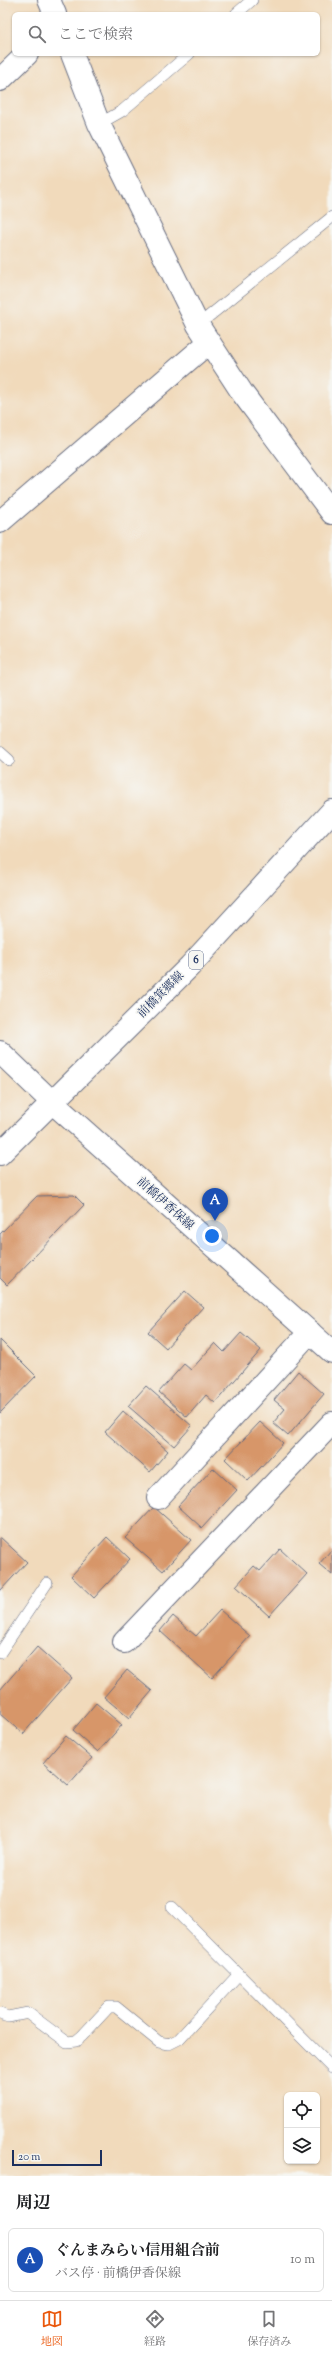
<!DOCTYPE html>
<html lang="ja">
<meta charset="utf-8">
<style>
body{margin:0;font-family:"Sorts Mill Goudy","Noto Serif JP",serif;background:#f2f2f2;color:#202124}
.controls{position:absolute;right:12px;bottom:12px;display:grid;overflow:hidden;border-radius:6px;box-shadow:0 1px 3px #0004}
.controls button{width:36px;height:36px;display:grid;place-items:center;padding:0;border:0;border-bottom:1px solid #e0e0e0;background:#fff;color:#202124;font:20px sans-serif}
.scale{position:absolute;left:12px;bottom:10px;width:90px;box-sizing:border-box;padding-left:4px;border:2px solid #1b2f5e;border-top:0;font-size:11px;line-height:14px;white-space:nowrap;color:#1b2f5e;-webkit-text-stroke:3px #f6f6f2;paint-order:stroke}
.you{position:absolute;left:212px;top:1236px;width:14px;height:14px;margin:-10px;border:3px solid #fff;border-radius:50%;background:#1a73e8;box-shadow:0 0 0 6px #1a73e833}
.badge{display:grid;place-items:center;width:26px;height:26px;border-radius:50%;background:#ea580c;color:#fff;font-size:13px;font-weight:700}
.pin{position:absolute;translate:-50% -33px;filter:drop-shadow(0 1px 2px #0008)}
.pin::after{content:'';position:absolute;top:21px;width:14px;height:12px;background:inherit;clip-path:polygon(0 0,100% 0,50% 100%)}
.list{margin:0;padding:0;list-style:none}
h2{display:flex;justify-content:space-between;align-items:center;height:52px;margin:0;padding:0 16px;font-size:17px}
h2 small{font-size:13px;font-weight:400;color:#757577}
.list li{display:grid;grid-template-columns:26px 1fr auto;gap:12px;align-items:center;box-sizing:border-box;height:64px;margin:0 8px 8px;padding:0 8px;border:1px solid #e0e0e0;border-radius:6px}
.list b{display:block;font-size:15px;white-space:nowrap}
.list p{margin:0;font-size:13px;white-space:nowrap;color:#757577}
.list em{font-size:13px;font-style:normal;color:#757577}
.icon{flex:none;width:22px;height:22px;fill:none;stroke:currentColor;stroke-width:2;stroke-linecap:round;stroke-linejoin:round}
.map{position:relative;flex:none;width:332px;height:2176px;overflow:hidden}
.search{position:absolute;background:#fff;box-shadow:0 1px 3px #0004;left:12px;right:12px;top:12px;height:44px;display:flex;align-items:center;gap:10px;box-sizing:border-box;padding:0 14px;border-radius:6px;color:#757577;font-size:15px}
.sheet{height:124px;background:#fff}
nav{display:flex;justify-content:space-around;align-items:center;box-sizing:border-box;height:56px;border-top:1px solid #e0e0e0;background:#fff;font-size:11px;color:#757577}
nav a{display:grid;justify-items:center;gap:2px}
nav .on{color:#ea580c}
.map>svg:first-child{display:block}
.building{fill:#d79669}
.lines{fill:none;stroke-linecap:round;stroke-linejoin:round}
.service-casing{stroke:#666b7f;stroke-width:12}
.minor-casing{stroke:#666b7f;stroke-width:24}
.tertiary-casing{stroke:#666b7f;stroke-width:24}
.primary-casing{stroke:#666b7f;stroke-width:24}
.service{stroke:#fff;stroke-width:11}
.minor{stroke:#fff;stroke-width:22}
.tertiary{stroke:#fff;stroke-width:22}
.primary{stroke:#fff;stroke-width:22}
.labels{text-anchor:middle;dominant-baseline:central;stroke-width:3;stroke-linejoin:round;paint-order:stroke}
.shield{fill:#f6f6f2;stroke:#5d6b8a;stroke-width:1}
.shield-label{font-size:11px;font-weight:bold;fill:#1b2f5e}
.street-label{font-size:12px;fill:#1b2f5e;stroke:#f6f6f2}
</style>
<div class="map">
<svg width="332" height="2176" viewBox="0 0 332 2176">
<rect width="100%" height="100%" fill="#f6f6f2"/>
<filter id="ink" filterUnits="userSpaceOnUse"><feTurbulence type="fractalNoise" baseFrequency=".025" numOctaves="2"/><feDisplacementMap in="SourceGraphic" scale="8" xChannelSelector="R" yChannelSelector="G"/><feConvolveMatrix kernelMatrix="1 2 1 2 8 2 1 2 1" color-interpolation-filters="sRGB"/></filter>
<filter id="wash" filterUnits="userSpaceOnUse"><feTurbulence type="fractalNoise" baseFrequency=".012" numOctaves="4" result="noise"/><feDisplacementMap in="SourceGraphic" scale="16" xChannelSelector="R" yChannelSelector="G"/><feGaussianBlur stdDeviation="0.9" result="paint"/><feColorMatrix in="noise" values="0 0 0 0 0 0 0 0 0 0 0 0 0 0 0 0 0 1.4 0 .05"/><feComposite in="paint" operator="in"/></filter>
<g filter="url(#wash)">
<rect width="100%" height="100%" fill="#f1dabb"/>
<g id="blocks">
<path class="building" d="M74 1195 84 1205 7 1285 0 1278V1234L37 1196Z
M185 1291 203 1307 166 1348 148 1332Z
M241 1333 261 1350 215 1403 206 1395 187 1417 159 1392 184 1364 191 1370 215 1343 224 1352Z
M0 1340 36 1376 0 1413Z
M298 1371 324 1394 288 1436 273 1423 285 1409 274 1400Z
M146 1386 192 1426 174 1446 128 1406Z
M123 1411 168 1451 150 1472 105 1432Z
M260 1422 283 1443 248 1481 225 1459Z
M213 1468 237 1490 202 1528 178 1506Z
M154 1507 191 1540 163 1571 125 1538Z
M0 1537 27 1562 0 1591Z
M107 1537 130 1559 94 1598 71 1576Z
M280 1549 307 1574 269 1616 236 1586 254 1566 260 1571Z
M332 1549V1575L319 1564Z
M220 1610 250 1636 212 1678 160 1631 173 1616 196 1636Z
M37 1647 72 1678 23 1734 0 1714V1690Z
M127 1670 152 1691 129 1718 104 1697Z
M96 1703 122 1725 98 1752 73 1730Z
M66 1736 92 1758 68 1785 43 1763Z"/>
</g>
</g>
<g filter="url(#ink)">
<use href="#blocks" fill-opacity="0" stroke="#666b7f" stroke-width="1"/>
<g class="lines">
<defs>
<path id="service" d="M236 14 252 0
M99 124 122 111 189 54
M198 325 332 217
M0 752 9 760
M0 1653 47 1583
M172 1907 332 2068
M0 2014 8 2017 28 2013 67 2042 76 2041 82 2036 109 2007H116L159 2042 169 2044 179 2039 239 1974"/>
<path id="minor" d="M49 0 55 14
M72 54 99 124 198 325 243 394 332 513
M0 80 27 54
M0 522 208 343
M158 1498 310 1332
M124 1642 332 1423"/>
<path id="tertiary" d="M0 1052 53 1103"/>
<path id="primary" d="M53 1103 332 1352
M0 1154 190 966 332 811"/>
</defs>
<use href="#service" class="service-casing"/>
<use href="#minor" class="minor-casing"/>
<use href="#tertiary" class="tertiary-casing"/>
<use href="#primary" class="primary-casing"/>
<use href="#service" class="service"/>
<use href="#minor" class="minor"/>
<use href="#tertiary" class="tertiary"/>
<use href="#primary" class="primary"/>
</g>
</g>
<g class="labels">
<rect class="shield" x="189" y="951" width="14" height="18" rx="3"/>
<g class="shield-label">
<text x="196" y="960">6</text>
</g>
<g class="street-label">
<text transform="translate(161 995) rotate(-45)">前橋箕郷線</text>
<text transform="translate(165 1204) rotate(42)">前橋伊香保線</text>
</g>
</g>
</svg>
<div class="controls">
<button><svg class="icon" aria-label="locate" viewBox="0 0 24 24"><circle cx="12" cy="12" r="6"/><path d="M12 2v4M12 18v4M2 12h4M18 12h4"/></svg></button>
<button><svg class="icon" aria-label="layers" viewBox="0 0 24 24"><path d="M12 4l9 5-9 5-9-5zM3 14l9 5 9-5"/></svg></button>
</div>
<div class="scale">20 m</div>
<div class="you"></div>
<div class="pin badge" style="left:215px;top:1221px;background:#1a4fb4">A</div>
<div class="search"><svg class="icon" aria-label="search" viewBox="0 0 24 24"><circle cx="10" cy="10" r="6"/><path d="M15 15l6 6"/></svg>ここで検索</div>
</div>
<section class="sheet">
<h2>周辺<small></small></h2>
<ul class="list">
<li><span class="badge" style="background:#1a4fb4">A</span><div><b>ぐんまみらい信用組合前</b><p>バス停 · 前橋伊香保線</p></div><em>10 m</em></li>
</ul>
</section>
<nav>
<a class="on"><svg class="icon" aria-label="map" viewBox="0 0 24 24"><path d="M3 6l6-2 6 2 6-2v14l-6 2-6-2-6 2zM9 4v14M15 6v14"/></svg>地図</a>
<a><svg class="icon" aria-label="directions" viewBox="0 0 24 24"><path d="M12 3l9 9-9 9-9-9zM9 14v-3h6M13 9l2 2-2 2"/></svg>経路</a>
<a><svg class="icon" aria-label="saved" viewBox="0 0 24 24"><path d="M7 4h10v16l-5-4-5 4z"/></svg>保存済み</a>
</nav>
